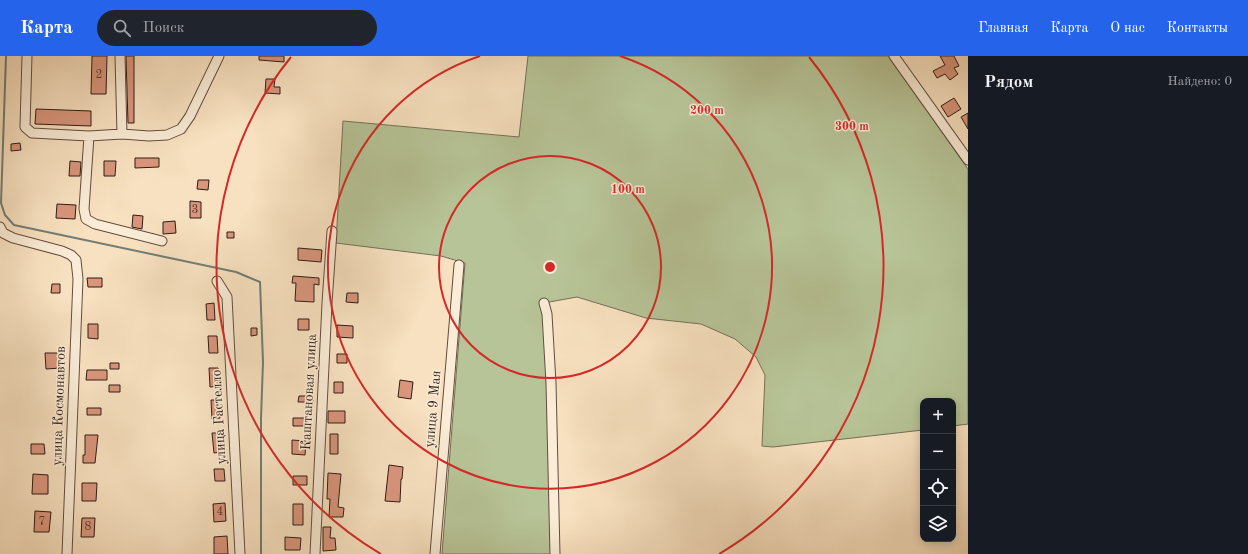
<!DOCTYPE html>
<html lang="ru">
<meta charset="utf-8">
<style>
body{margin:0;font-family:"Old Standard TT",serif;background:#20242c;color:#f1f3f6}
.controls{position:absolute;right:12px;bottom:12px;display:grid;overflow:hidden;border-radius:8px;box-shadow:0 2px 10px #0003}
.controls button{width:36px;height:36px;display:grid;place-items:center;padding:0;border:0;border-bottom:1px solid #363941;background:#171b24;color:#f1f3f6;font:20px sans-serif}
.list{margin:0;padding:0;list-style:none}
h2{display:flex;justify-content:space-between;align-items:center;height:52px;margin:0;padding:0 16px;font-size:17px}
h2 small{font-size:13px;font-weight:400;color:#9ea1a6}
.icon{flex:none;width:22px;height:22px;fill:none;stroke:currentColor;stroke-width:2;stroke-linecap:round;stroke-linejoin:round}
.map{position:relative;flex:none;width:968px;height:498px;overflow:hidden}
header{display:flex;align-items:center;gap:24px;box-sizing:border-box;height:56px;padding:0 20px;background:#2563eb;color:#fff}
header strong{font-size:19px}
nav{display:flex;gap:22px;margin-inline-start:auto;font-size:14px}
.search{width:280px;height:36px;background:#20242c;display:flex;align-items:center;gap:10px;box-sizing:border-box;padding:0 14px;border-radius:22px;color:#9ea1a6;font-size:15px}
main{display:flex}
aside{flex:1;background:#171b24}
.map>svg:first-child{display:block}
.green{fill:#b7c497;stroke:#747056}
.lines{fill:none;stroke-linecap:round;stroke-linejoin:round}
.stream{stroke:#727d75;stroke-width:2}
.building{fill:#d9967d;stroke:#311c14}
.minor-casing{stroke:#634d3f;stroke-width:11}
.minor{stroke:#faecd6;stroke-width:9}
.ring{fill:none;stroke:#d62828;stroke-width:2}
.labels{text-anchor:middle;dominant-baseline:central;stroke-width:3;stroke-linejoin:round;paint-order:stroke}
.number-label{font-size:12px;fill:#5b3a2e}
.street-label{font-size:14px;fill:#311c14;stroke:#faecd6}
.centre{fill:#d62828;stroke:#faecd6;stroke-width:2}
.ring-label{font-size:12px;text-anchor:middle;font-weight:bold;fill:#d62828;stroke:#faecd6;stroke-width:3;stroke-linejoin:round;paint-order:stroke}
</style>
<header>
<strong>Карта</strong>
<div class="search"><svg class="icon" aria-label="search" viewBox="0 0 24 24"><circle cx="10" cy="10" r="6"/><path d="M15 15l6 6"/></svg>Поиск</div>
<nav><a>Главная</a><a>Карта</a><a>О нас</a><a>Контакты</a></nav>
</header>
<main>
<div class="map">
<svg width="968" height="498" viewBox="0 0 968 498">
<rect width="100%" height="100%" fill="#f8e1c0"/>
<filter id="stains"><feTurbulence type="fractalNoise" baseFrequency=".005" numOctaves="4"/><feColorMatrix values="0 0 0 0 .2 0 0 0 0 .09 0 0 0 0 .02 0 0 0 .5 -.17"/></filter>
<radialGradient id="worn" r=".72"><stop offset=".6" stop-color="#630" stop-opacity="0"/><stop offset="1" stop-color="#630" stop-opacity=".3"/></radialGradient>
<path class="green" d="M528 0H888L919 43 968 113V368L953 370V345H923V374L773 391 762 390 765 319 756 301 735 283 701 268 646 262 577 241 544 247 552 498H442L465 207 441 200 336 187 343 65 519 81Z"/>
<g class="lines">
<path class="stream" d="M6 0 1 147 5 159 14 169 236 216 260 226 263 306 261 362V498"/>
</g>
<path class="building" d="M92 0H107L106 38H91Z
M126 0H134V67H128Z
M259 0H284V6L259 4Z
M940 0H954L959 10 954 12 958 18 950 24 945 18 937 22 933 15 945 9Z
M266 23H275L274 31H280V38L265 37Z
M954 42 961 53 948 61 941 50Z
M36 53 91 55V70L35 68Z
M968 57V73L961 61Z
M20 87 21 94 11 95V88Z
M135 102H159V111L135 112Z
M70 105 81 106 80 120H69Z
M104 105H116L115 120H104Z
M198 124H209L208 134 197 133Z
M190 145 201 146V162H190Z
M57 148 76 149 75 163 56 162Z
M133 159 143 160 142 173 132 171Z
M175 165 176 177 163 178V166Z
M227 176H234V182H227Z
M298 192 322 194 321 206 298 204Z
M293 220 319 222V229L314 228V246L295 245 296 227H292Z
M87 222H102V231H88Z
M52 228H60V237H51Z
M347 237H358V247L346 246Z
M214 247 215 264H207L206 248Z
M298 263H309V274H298Z
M88 268H98V283L88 282Z
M337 269 353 270V282L337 281Z
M251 272H257V279L251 280Z
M208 280H217L218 297H209Z
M45 297H61V312L46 313Z
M337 298H347V307H337Z
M110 307H119V313H110Z
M209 312H218L219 330 210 331Z
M87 314H107V324H86Z
M400 324 413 326 411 343 398 341Z
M334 326H343V337H334Z
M109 329H120V336H109Z
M299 340H313V346H298Z
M211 344H219L220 362 212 363Z
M87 352H101V359H87Z
M328 355H345V367H328Z
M293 362H308V370H293Z
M212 377H220L221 396 214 397Z
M330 378H338V398H330Z
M85 379H98L95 407H83V399H85Z
M292 384 306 385 305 399 292 398Z
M31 388H44L45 398H31Z
M389 409 403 411 402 423H401L400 446 385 445Z
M214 413H224L225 425H215Z
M328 417 341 418 338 451 344 452 343 461H329L330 443H327Z
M33 418 48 419V438H32Z
M293 420H307V429H293Z
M82 427H97L96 445H82Z
M225 447 226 465 214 466 213 448Z
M293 448H303V469H293Z
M35 455 51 456 49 476H34Z
M82 462H95L94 481H81Z
M323 471H331L330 482H335L336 494 323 495Z
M227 480 228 498H214V481Z
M285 481 301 482 300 494H285Z"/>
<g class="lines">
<defs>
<path id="minor" d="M27 0 25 71 32 77 89 80 122 78 149 80 167 79 181 73 190 60 219 0
M120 0 122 78
M894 0 968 104
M89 80 84 153 86 163 95 168 162 185
M0 171 3 177 13 182 62 195 71 199 76 204 78 223 67 498
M217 225 227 241 240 498
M544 247 547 258 551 327 555 498
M315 498 327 247 332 175
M435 498 459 209"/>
</defs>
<use href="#minor" class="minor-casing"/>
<use href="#minor" class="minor"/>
</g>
<g class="ring">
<circle cx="550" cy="211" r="111"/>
<path d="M620 0A222 222 0 1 1 480 0"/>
<path d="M381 498A333 333 0 0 1 291 1M809 1A333 333 0 0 1 719 498"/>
</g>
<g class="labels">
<g class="number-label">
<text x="99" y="19">2</text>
<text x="195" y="154">3</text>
<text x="220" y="456">4</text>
<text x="42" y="466">7</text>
<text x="88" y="471">8</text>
</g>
<g class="street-label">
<text transform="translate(309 336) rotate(-87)">Каштановая улица</text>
<text transform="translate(59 350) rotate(-88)">улица Космонавтов</text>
<text transform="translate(433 353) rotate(-85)">улица 9 Мая</text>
<text transform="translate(219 361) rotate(-93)">улица Гастелло</text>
</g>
</g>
<circle cx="550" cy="211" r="6" class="centre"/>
<g class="ring-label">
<text x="707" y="58">200 m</text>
<text x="852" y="74">300 m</text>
<text x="628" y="137">100 m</text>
</g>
<rect width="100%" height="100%" filter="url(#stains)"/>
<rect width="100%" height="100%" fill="url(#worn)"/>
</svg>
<div class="controls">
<button>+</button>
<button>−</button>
<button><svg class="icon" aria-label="locate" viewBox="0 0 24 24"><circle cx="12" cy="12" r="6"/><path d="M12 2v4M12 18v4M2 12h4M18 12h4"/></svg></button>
<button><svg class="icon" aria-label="layers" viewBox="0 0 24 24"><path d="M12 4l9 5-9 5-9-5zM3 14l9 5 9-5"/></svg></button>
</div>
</div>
<aside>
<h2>Рядом<small>Найдено: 0</small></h2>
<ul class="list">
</ul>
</aside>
</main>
